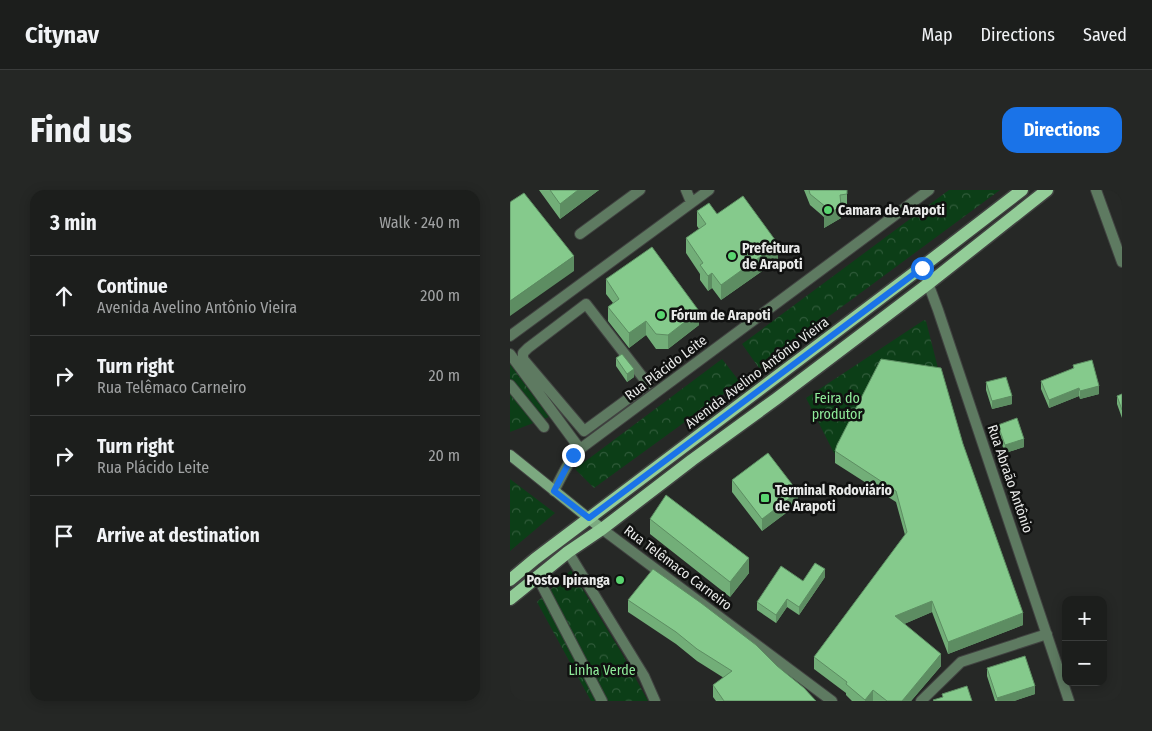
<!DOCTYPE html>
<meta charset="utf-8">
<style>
body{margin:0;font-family:"Fira Sans Condensed",sans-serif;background:#252725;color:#f1f3f6}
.controls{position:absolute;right:15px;bottom:15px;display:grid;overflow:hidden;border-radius:10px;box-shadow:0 2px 12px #0003}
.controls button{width:45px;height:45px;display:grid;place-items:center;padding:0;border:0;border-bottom:1px solid #3a3c3b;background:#1c1e1c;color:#f1f3f6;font:25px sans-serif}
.stop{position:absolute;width:15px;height:15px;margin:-11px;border:4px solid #1a73e8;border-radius:50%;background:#fff}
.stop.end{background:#1a73e8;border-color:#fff;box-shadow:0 1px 5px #0008}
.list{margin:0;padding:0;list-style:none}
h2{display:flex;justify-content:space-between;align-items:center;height:65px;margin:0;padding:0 20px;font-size:21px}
h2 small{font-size:16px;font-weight:400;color:#a0a2a3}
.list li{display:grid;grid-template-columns:32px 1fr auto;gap:15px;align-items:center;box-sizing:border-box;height:80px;padding:0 20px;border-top:1px solid #3a3c3b}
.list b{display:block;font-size:19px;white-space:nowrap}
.list p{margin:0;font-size:16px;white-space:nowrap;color:#a0a2a3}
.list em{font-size:16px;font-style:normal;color:#a0a2a3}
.icon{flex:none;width:28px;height:28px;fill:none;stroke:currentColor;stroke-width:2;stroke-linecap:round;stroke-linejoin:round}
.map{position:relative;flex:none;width:612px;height:511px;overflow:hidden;border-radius:15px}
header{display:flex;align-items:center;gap:30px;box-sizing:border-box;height:70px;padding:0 25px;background:#1c1e1c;border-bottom:1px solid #3a3c3b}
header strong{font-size:24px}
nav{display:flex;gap:28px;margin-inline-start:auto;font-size:18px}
.intro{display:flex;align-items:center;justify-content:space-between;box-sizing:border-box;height:120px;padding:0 30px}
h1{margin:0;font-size:35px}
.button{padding:12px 22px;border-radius:15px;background:#1a73e8;color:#fff;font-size:18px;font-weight:700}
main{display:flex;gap:30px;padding:0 30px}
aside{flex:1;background:#1c1e1c;border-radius:15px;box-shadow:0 2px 12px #0003}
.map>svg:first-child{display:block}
.park{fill:url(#park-crowns)}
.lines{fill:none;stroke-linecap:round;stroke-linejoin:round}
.street-casing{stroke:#414341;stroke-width:12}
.secondary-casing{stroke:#414341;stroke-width:12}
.primary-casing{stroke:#414341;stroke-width:15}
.street{stroke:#5e7a61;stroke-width:10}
.secondary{stroke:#7ca980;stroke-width:10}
.primary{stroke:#93cd98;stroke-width:12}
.wall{fill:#72ae78}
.shaded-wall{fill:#5d8d62}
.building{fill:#85ca8c;stroke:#5d8d62}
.route{stroke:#1a73e8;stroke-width:6}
.poi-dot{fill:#59d56f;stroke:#101110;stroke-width:2}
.labels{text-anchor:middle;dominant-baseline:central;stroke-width:5;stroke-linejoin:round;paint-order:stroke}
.poi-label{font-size:14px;font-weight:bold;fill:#e9eae9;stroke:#101110;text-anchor:start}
.street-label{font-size:14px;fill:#e9eae9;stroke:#101110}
.park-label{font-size:14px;fill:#8feb9a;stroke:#101110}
</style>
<header>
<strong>Citynav</strong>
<nav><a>Map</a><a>Directions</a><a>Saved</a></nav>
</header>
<div class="intro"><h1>Find us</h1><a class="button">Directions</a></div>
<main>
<aside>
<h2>3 min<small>Walk · 240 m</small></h2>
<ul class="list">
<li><svg class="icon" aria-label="ahead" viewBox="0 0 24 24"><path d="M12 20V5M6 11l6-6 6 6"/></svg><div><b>Continue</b><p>Avenida Avelino Antônio Vieira</p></div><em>200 m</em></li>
<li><svg class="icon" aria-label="right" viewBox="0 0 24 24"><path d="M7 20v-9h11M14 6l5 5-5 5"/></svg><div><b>Turn right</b><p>Rua Telêmaco Carneiro</p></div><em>20 m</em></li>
<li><svg class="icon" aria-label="right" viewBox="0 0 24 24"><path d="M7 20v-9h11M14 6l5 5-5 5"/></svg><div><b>Turn right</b><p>Rua Plácido Leite</p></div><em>20 m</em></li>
<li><svg class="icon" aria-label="arrive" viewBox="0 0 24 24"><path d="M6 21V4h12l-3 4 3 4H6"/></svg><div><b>Arrive at destination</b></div></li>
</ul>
</aside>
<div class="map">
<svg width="612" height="511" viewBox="0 0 612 511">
<defs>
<pattern id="park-crowns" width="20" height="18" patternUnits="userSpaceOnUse" patternTransform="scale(1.25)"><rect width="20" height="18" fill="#0c3e17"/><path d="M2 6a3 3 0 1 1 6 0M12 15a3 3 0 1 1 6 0" fill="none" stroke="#2f5a39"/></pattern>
</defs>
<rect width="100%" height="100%" fill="#262826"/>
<path class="park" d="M439 0H490L249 178 232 154Z
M414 130 416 131 431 190 327 267 323 261 296 208Z
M212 169 230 192 84 298 65 279Z
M0 174 39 227 0 242Z
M0 289 45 323 0 361Z
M61 380 111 462 138 511H81L27 412Z"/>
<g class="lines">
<defs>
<path id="street" d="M176 0 181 12
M586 0 612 72
M70 44 130 0
M412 77 428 120 559 511
M76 114 138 194 74 241 13 169V163L18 158Z
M0 146 199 0
M0 164 70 259
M0 195 34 237
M44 301C52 286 58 271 70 259L419 0
M92 339 322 511
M58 362 134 486 145 511
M27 386 92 511
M411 511 451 472 537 444"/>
<path id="secondary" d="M0 265 92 339"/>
<path id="primary" d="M0 390 25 369 412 77 512 0
M0 409 58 362 92 339 182 270 266 209 418 94 537 0"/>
</defs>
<use href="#street" class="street-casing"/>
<use href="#secondary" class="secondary-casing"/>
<use href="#primary" class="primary-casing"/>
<use href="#street" class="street"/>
<use href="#secondary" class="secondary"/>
<use href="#primary" class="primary"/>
</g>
<path class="wall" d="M29 0H89L50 29Z
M294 0H337V15L331 16V28L314 38V27L300 15Z
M187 21 207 24 268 70 211 110 202 98 198 101 190 90V84L176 63V48L189 39 187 36Z
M96 89 189 135 158 159H146L136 145 119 158 98 131V117L103 113 96 104Z
M106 168 124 187 117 192 106 176Z
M563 175 589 204 570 209 569 206 539 218 531 199V191L563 179Z
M476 192 502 214 482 219 476 200Z
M612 204V228L607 214V206Z
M488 235 514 257 495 263 488 243Z
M453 254 513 435 438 464 422 422 394 434 431 476 401 511H342L336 505V503L304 479V467L395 345 386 312 325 273V261Z
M222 290 288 314 252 341 222 302Z
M140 329 239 383 220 407 140 344Z
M315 387 289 425 277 417 266 433 247 420V412L293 391Z
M118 410 267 476 306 511H206L203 507V495L214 488 187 471 166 454 118 422Z
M477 478 525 504 504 511H485L477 486Z"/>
<path class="shaded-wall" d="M68 0H89L50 29V14Z
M331 16V28L314 38V27Z
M268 54V70L211 110V95Z
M64 66V81L0 126V111Z
M202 83V98L198 101V86Z
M189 121V135L158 159V145Z
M136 131V145L119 158V143Z
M124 179V187L117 192V184Z
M589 196V204L570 209V201Z
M569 198V206L539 218V210Z
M502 206V214L482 219V211Z
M514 249V257L495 263V255Z
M288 302V314L252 341V329Z
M239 368V383L220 407V392Z
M315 379V387L289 425V417Z
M277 409V417L266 433V425Z
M422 411V422L385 438V426Z
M513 423V435L438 464V452Z
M431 464V476L401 511H392Z
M525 496V504L504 511H487V508Z
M363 500V511H355V510Z"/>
<path class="building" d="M40 0H68L50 14Z
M299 0H337V4L330 5 331 16 314 27 316 17 300 4Z
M14 3 64 66 0 111V12Z
M233 6 268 54 211 95 202 83 198 86 190 75 193 73 176 48 196 34 187 21 199 13 207 24Z
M142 57 189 121 158 145 146 144 136 131 119 143 98 117 109 109 96 89Z
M112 164 124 179 117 184 106 168Z
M371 169 431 178 453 254 513 423 438 452 422 411 385 426 431 464 392 511H377L363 500 355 510 336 494 337 492 304 467 397 342 386 301 325 261 327 255Z
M582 170 589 196 570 201 569 198 539 210 531 191 564 178 563 175Z
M496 187 502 206 482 211 476 192Z
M612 204V220L607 206Z
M507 228 514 249 495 255 488 235Z
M258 263 288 302 252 329 222 290Z
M156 305 239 368 220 392 140 329Z
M305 373 315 379 289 417 277 409 266 425 247 412 271 376 293 391Z
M143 379 191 413 246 455 267 476 294 498 306 511H214L203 495 222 481 187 459 166 442 118 410Z
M515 466 525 496 487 508 477 478Z
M457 496 462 511H424L423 510 433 507 432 504Z"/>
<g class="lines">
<path class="route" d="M63 265 44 301 79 328 412 78"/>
</g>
<g class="poi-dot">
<circle cx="318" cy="20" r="5"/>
<circle cx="222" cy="66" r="5"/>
<circle cx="151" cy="125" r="5"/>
<rect x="250" y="303" width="10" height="10" rx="2.5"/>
<circle cx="110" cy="390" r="5"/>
</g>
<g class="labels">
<g class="poi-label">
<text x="328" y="20">Camara de Arapoti</text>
<text x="232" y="58">Prefeitura<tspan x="232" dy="16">de Arapoti</tspan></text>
<text x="161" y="125">Fórum de Arapoti</text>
<text x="265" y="300">Terminal Rodoviário<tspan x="265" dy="16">de Arapoti</tspan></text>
<text x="100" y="390" text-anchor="end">Posto Ipiranga</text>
</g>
<g class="street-label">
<text transform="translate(156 178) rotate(-37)">Rua Plácido Leite</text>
<text transform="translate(247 183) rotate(-37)">Avenida Avelino Antônio Vieira</text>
<text transform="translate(500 289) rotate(71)">Rua Abraão Antônio</text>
<text transform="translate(168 378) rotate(37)">Rua Telêmaco Carneiro</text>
</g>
<g class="park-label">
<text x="327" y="208">Feira do<tspan x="327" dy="16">produtor</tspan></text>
<text x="92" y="480">Linha Verde</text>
</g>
</g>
</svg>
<div class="controls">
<button>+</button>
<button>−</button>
</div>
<div class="stop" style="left:412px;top:78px"></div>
<div class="stop end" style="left:63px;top:265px"></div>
</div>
</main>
